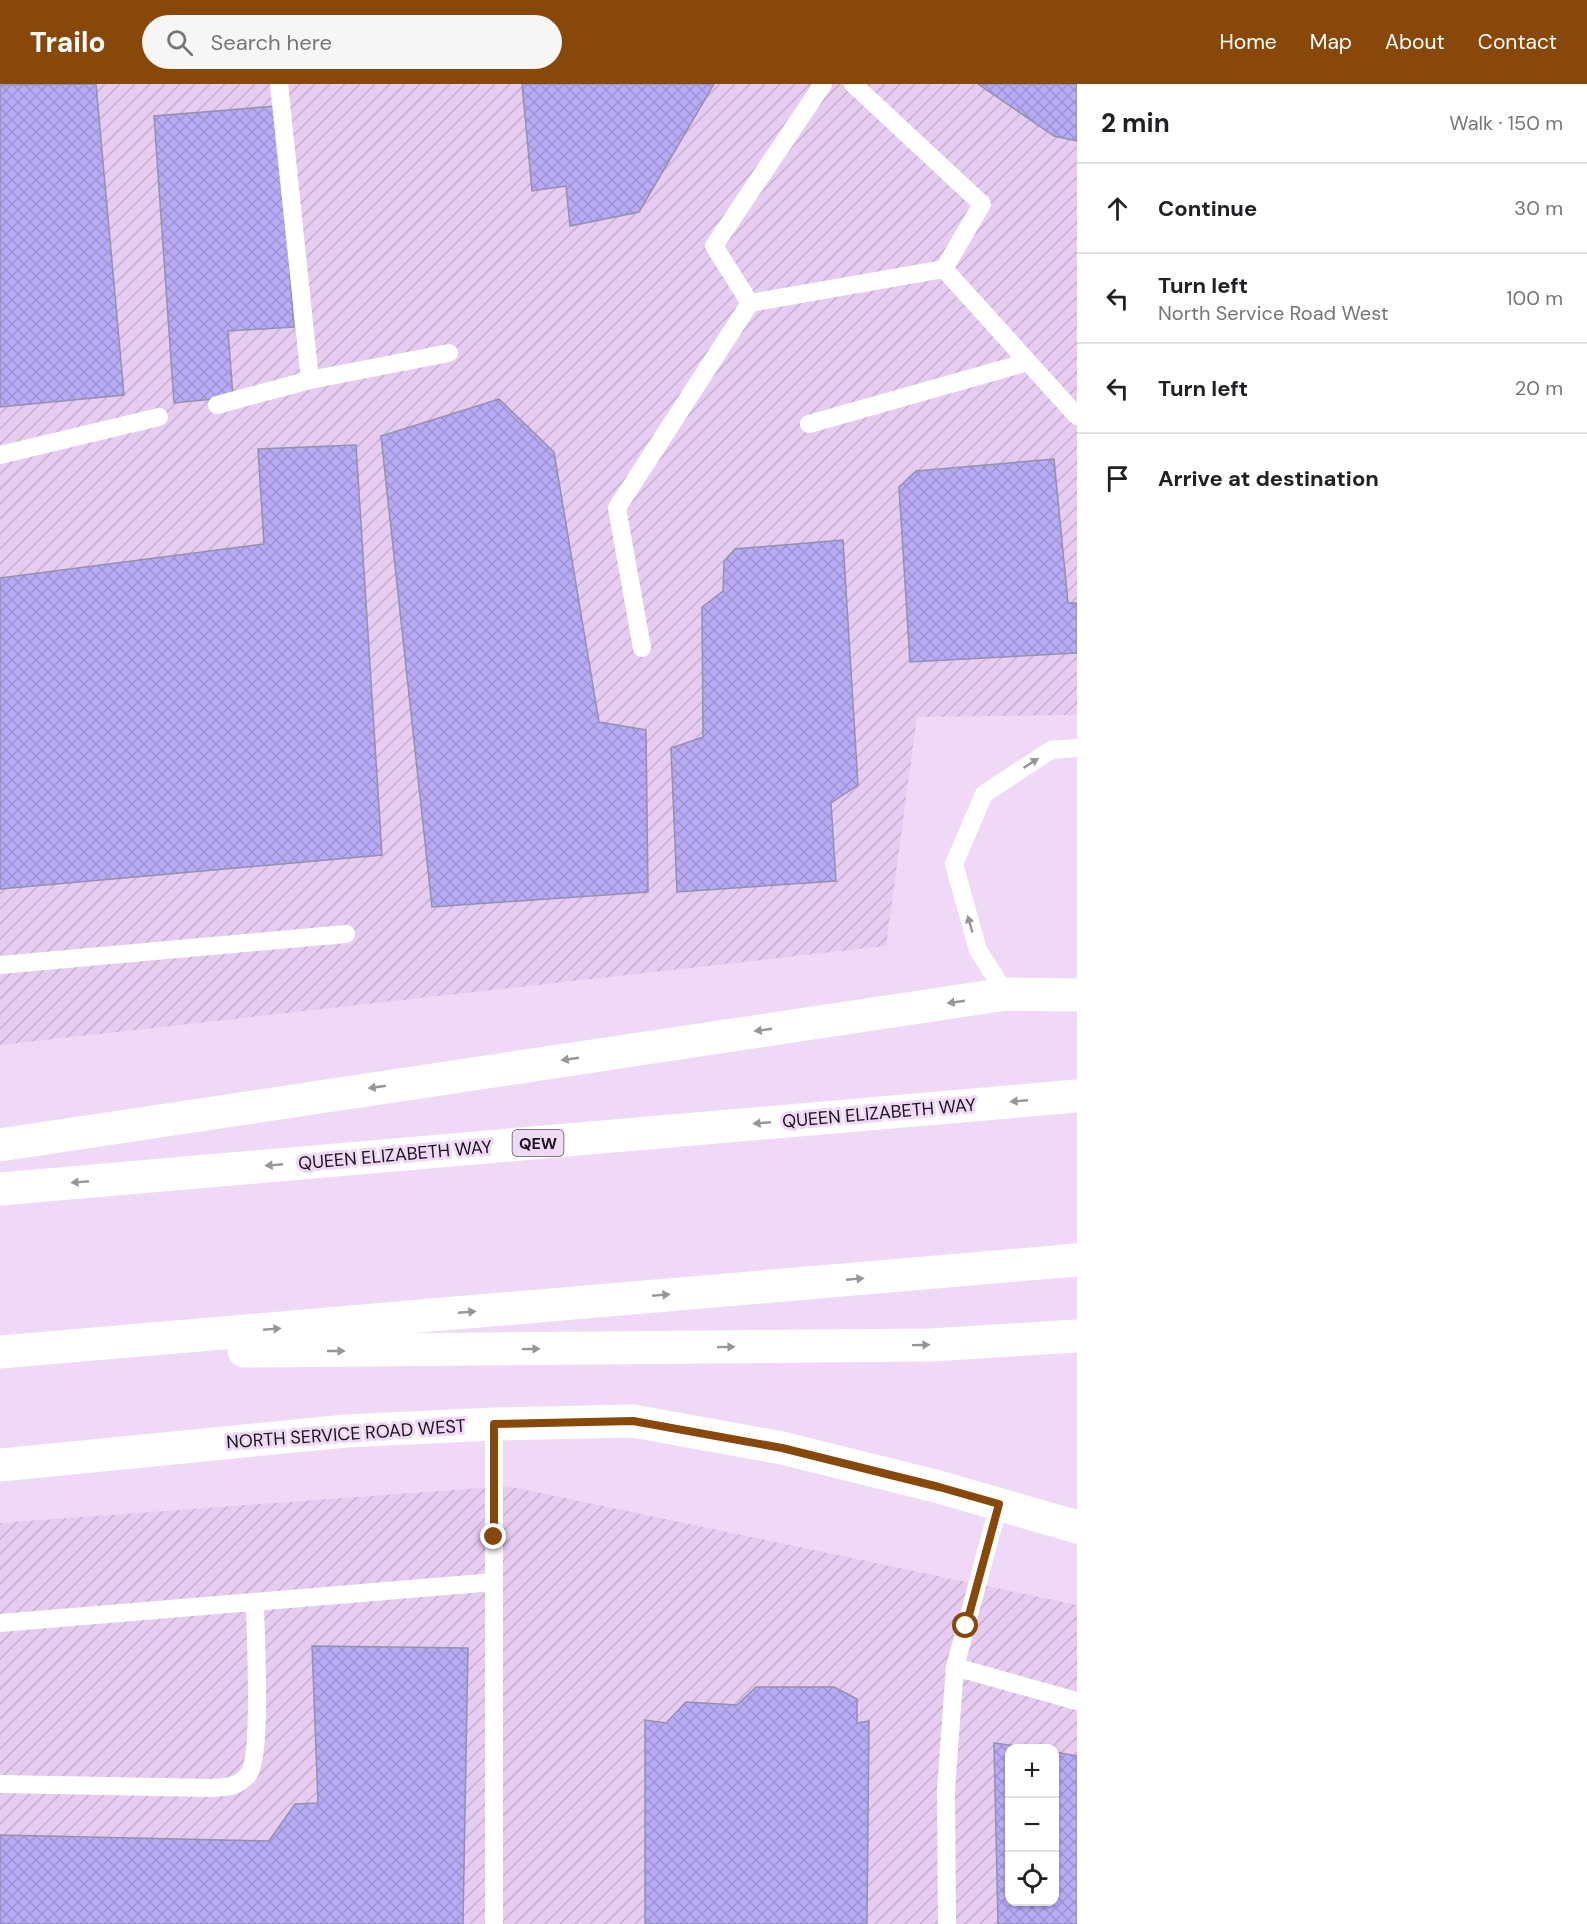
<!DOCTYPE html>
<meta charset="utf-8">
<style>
body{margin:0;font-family:"DM Sans",sans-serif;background:#f6f6f6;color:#202124}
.controls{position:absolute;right:18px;bottom:18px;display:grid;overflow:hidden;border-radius:12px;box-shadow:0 2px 4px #0004}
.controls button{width:54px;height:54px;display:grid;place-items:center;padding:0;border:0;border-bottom:2px solid #e0e0e0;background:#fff;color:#202124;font:30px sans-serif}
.stop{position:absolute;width:18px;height:18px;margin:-14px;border:4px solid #87480a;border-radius:50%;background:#fff}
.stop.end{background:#87480a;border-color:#fff;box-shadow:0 2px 6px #0008}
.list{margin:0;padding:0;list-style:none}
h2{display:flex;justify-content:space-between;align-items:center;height:78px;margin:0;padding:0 24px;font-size:26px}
h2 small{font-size:20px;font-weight:400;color:#757577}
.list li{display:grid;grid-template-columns:39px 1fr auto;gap:18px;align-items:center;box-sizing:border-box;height:90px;padding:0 24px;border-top:2px solid #e0e0e0}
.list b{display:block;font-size:22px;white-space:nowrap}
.list p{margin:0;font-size:20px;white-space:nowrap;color:#757577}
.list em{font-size:20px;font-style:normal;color:#757577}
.icon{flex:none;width:33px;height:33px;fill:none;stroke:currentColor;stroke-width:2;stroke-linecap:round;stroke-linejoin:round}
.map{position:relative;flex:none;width:1077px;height:1840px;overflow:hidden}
header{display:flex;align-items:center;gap:36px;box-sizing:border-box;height:84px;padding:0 30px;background:#87480a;color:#fff}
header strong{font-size:28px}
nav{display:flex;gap:33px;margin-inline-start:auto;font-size:21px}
.search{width:420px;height:54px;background:#f6f6f6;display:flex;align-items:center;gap:15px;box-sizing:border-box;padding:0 21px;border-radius:33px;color:#757577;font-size:22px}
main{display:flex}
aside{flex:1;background:#fff}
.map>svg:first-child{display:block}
.industrial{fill:url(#industrial-furrows);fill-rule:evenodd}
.building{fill:url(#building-cross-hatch);stroke:#9490ae;stroke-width:1.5}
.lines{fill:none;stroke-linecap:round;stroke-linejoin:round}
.service{stroke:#fff;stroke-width:18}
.tertiary{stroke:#fff;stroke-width:33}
.motorway{stroke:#fff;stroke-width:33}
.oneway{fill:#989599}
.route{stroke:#87480a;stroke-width:8}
.labels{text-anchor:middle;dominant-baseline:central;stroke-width:6;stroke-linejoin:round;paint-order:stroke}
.shield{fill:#efd9f6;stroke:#5b4e5e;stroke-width:1.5}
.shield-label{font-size:16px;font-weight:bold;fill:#1b131d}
.street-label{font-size:18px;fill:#1b131d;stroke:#efd9f6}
</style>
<header>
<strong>Trailo</strong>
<div class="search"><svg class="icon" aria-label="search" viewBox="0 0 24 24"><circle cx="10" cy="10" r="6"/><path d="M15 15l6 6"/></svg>Search here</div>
<nav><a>Home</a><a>Map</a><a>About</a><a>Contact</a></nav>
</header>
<main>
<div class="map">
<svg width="1077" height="1840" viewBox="0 0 1077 1840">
<defs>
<pattern id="industrial-furrows" width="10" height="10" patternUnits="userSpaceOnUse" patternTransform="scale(1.5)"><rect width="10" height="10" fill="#e6ccf0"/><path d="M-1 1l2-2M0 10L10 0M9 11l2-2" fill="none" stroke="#c5aecd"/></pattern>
<pattern id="building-cross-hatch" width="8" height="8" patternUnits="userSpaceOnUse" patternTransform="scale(1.5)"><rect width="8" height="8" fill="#b8abf5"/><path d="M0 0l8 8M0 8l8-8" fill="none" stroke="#9e92d2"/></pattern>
</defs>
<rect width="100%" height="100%" fill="#efd9f6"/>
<path class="industrial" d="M0 0H1077V631L917 633 886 862 0 961Z
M507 1402 1077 1521V1840H0V1439ZM1010 1664H1054V1818H1010Z"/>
<path class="building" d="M96 0 124 311 0 323V1Z
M522 0H714L639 128 570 142 566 102 532 107Z
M978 0H1077V57L1054 52Z
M277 22 294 243 228 247 233 313 174 319 154 32Z
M499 315 554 368 599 638 646 646 648 808 432 823 381 352Z
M356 361 382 771 0 805V494L264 460 258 365Z
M1054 375 1068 519H1077V569L910 578 899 403 916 387Z
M843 456 858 701 831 719 836 797 677 808 671 664 703 653 702 523 723 507 724 478 735 465Z
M312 1562 468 1564 463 1840H0V1751L269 1757 295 1720 318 1719Z
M756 1603H834L857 1615V1639L869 1637 867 1840H645V1636L666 1639 686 1618 737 1621Z
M994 1659 1030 1664H1010V1818H1054V1668L1077 1672V1840H998Z"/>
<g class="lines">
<path class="service" d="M279 0 310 296
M944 185 1077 332
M750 219 944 185 982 120 853 0
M217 321 310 296 449 269
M809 340 1028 278
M0 371 159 333
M642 564 617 424 750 219 714 162 823 0
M0 881 346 850
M1006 910 978 866 954 780 984 710 1051 666 1077 664
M494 1340V1840
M0 1539 494 1498
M955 1583 1077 1617
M0 1700 211 1704C225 1703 238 1703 248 1691 263 1673 255 1547 255 1518
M947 1840 946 1706 955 1583 999 1420"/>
<path class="tertiary" d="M0 1381 346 1347 494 1340 633 1337 782 1364 939 1403 1077 1443"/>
<path class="motorway" d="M0 1061 1006 910 1077 911
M0 1105 1077 1012
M244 1267 930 1261 1077 1252
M0 1268 1077 1176"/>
</g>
<defs><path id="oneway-solid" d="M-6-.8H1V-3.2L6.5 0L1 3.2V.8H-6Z" transform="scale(1.5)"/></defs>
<g class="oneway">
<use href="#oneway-solid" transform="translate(1031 679) rotate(-33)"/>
<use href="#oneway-solid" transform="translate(970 840) rotate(-106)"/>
<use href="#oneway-solid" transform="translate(956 918) rotate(172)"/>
<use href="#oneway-solid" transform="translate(763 946) rotate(172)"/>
<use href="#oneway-solid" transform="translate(570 975) rotate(172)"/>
<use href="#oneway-solid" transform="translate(377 1003) rotate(172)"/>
<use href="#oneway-solid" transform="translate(1019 1017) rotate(175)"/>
<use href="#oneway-solid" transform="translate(762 1039) rotate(175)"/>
<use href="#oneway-solid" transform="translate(274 1081) rotate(175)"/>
<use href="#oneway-solid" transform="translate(80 1098) rotate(175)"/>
<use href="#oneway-solid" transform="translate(855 1195) rotate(-5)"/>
<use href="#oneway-solid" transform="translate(661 1211) rotate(-5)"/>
<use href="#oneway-solid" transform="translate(467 1228) rotate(-5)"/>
<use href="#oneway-solid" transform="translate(272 1245) rotate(-5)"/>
<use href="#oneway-solid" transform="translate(921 1261) rotate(-1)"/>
<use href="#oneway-solid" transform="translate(726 1263) rotate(-1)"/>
<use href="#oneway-solid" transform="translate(531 1265) rotate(-1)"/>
<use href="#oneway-solid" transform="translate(336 1267)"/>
</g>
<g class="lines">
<path class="route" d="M494 1453V1340L633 1337 782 1364 939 1403 999 1420 966 1542"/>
</g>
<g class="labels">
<rect class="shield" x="512.5" y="1046" width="51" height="26" rx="4.5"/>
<g class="shield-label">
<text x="538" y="1059">QEW</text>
</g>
<g class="street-label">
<text transform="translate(879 1029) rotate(-5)">QUEEN ELIZABETH WAY</text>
<text transform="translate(395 1071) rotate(-5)">QUEEN ELIZABETH WAY</text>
<text transform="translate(346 1350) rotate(-4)">NORTH SERVICE ROAD WEST</text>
</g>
</g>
</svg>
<div class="controls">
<button>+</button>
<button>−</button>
<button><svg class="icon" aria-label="locate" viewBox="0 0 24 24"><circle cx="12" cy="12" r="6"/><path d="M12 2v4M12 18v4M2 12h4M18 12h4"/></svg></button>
</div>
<div class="stop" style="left:966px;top:1542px"></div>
<div class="stop end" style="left:494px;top:1453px"></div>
</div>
<aside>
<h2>2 min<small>Walk · 150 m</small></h2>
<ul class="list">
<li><svg class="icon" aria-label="ahead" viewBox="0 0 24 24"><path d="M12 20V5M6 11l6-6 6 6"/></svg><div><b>Continue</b></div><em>30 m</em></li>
<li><svg class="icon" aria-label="left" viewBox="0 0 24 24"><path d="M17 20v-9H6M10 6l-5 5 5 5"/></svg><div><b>Turn left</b><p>North Service Road West</p></div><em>100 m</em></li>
<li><svg class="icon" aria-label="left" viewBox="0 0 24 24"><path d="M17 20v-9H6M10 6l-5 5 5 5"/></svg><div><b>Turn left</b></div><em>20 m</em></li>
<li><svg class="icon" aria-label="arrive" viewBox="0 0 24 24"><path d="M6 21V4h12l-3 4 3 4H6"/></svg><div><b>Arrive at destination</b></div></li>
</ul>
</aside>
</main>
